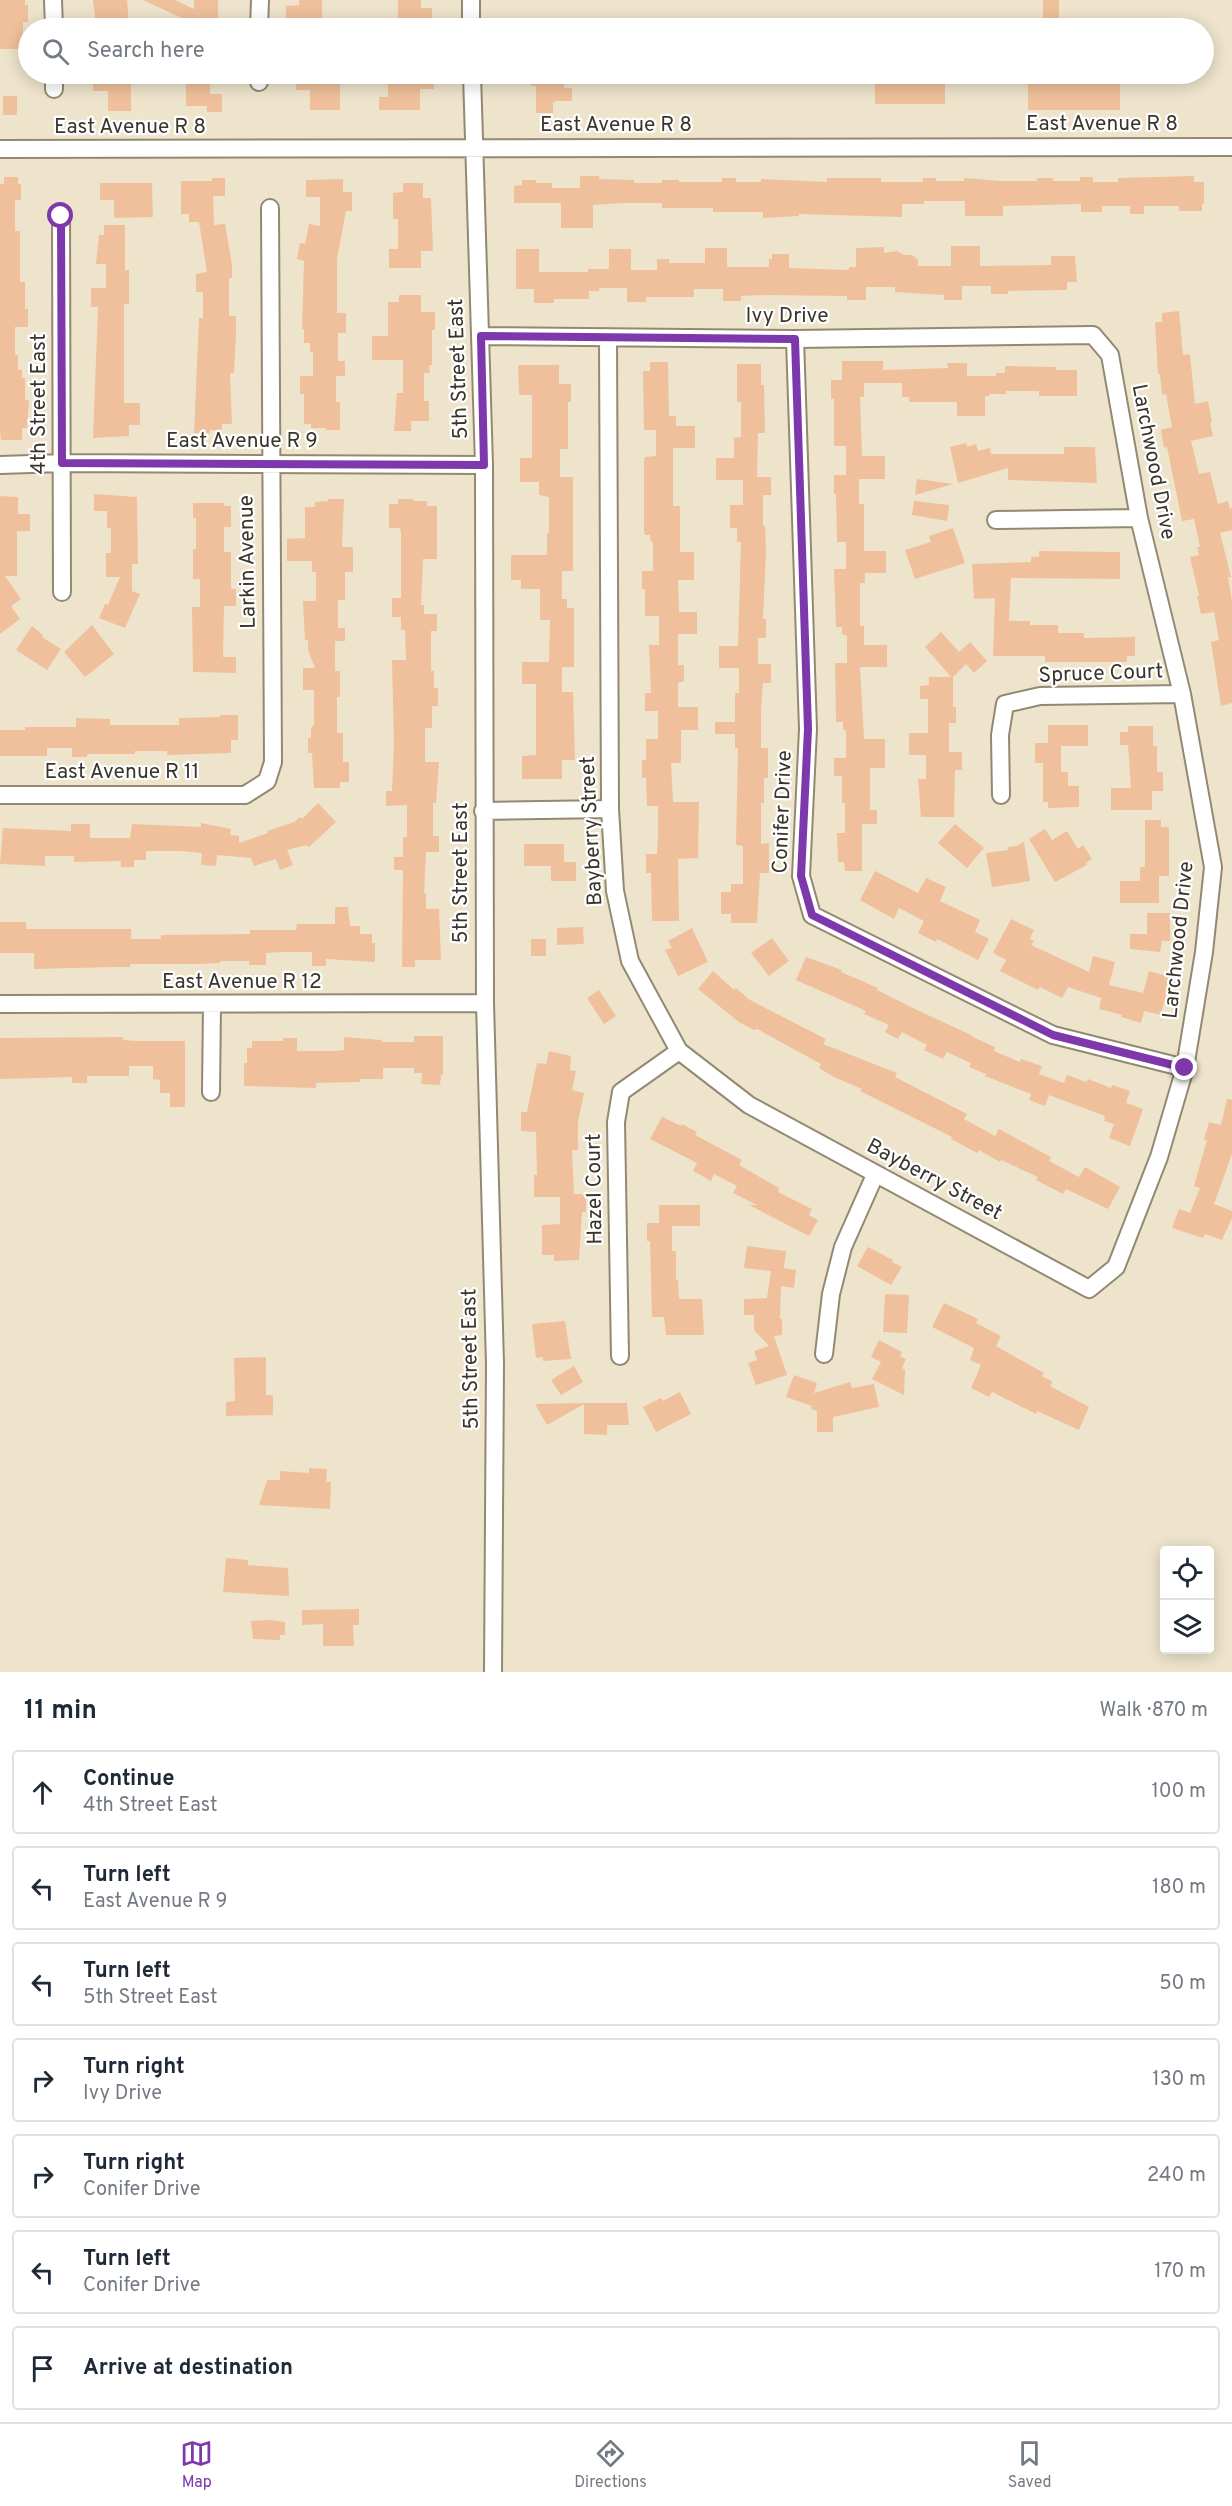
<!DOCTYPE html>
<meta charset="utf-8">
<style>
body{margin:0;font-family:Overpass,sans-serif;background:#f2f2f3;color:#1f2937}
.controls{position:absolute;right:18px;bottom:18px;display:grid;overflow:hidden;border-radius:6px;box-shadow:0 3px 15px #0003}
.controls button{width:54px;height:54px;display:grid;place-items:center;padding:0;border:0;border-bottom:2px solid #e0e1e3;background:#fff;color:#1f2937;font:30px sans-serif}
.stop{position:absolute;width:18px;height:18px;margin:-14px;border:4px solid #7d38ab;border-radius:50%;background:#fff}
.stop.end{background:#7d38ab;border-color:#fff;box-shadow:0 2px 6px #0008}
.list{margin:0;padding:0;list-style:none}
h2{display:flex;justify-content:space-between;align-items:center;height:78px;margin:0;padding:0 24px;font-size:26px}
h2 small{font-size:20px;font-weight:400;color:#747a83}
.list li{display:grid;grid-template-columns:39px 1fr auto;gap:18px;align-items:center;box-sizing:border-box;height:84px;margin:0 12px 12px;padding:0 12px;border:2px solid #e0e1e3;border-radius:6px}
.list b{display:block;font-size:22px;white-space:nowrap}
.list p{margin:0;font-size:20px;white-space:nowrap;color:#747a83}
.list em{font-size:20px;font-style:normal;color:#747a83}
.icon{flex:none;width:33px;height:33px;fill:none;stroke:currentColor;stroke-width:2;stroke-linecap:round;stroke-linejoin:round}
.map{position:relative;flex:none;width:1232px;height:1672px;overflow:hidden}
.search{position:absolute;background:#fff;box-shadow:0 3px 15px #0003;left:18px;right:18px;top:18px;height:66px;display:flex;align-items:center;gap:15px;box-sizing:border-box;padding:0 21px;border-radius:33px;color:#747a83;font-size:22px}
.sheet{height:750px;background:#fff}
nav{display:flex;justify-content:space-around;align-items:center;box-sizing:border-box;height:84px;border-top:2px solid #e0e1e3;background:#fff;font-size:16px;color:#747a83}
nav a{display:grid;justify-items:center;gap:3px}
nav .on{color:#7d38ab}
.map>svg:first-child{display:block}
.building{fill:#efc09b}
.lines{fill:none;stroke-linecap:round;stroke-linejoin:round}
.minor-casing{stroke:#938973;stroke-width:20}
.minor{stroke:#fff;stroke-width:16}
.route{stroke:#7d38ab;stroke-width:8}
.labels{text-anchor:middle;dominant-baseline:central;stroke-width:4.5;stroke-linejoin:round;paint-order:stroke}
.street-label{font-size:21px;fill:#39352c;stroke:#fff}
</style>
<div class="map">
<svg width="1232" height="1672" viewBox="0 0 1232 1672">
<rect width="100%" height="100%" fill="#eee4cc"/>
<path class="building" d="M0 0H25V5H28V22H23V49H0Z
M93 0H127L129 24 96 25Z
M143 0H175L194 9V0H218V20L223 22H218V25H194V22H186V20Z
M299 0H322V18H308V28H290V25H286V6L299 5Z
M398 0H421V8H432V25H421V28H398Z
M1043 0H1059V28H1043Z
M93 74 131 76V111H108V91H93Z
M186 74H210V94H222V112H207V106H186Z
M296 74H314V78H340V110H310V90H296Z
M416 74H434V89H420V110H379V97H388V78H416Z
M531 74H556V83H564V88H572V101H556L553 103V113H536V86H531Z
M875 74H945V104H875Z
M1028 74H1120V110H1028Z
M3 96H17V115H3Z
M580 176H599V179L634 180V183H662V180H679V182H722V178H736V182H761V179L827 182V178H881V182H923V178H936V181H964V178L1001 181H1037V178H1053V181H1080V177H1093V182H1118V178L1194 176V182H1204V204H1202V211H1179V206H1144V214H1130V206H1102V212H1081V204L1003 206V216H965V201H924V204H902V217L799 214V216L763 218V212H713V208H662V203H622L593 205V228H561V203H514V186L522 185V180H536V183H552V188H580Z
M4 177H18V184H21V200H15V231H20V282H25V309H28V327H15V355H18V370H22V378H25V400H29L27 428H22V440H1L0 429V184H4Z
M212 178H225V196H213L214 225 225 224 232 265V278H229V316H236V333L234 373H230L232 424H222V430H210V433H194L199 318H203V292H196V274L207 272 199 222H189V214H181V181H212Z
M343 179V192H352V211H346L337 259V313H346V333H338V361H345V376H336V402H340V430H326V428H311V424H304V394H300V376H313V352H310V343H304V329H302L304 261 297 259 300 243 305 244 309 224 320 226V197H306V180Z
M100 183H152L153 217 114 218V200H100Z
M403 183H423V198H431L433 251H421V268H389V249H398V219H393V193L403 192Z
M104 225H125V270H129V304H124V403H140V425H129V436L93 438 98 307H91V288H106V264H96L99 235H104Z
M951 246H980V266L1051 265V256H1075L1077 282H1067V290L1008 291V294H991V286H962V300H944V295L895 292V287H866V300H847V296L767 295 741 296V301H723V289H694V297H646V302H627V288H599V291H589V299H554V303H534V289H516V249H539V272H588V269H609V249H631V270H657V259H669V263H705V248H727V267H769V259H772V254H789V268L849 270V267H856V248L884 247V253L897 251 904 255H912L918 260V266H951Z
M399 295H421V312H435V330H432V365H429L430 373H424V401H429V421H411V431H394L397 393H403V360H372V336H388V302H399Z
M1179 311 1183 355 1190 354 1195 404 1208 401 1212 422 1210 423 1213 436 1191 441 1199 474 1210 472 1218 504 1228 501 1230 509 1232 508V530L1220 533 1231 577H1228L1232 601V703L1221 706 1211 642 1219 640 1214 612 1201 614 1197 596 1199 595 1190 557 1199 555 1197 547H1200L1194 519 1182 521 1167 447 1164 448 1161 430 1172 427 1166 394 1162 395 1160 374H1158L1155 322H1162V313Z
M842 361H883V370L948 368 947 363H967V376H996V373H1005V366L1056 367V370H1077V396H1039V391H1006V394H989V396H985V416H957V402H909V397H902V383H864V397H860L862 456H885V479H859V504H864V551H886V573H865V583H860V626H864V645H887V667H860L864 739H885V768H870V810H877V824H862V871H845L844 862H838L837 833H845V803H842V776H834V758H846V730H843V722H836L835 663H847V636L842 634V627H836L834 569H846V542H837L836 494H834V475H846V446H834V399H831V380H842Z
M650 362H668L669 416H676V426H695V448H673V506H680V552H694V580H678L679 612H697V634H678V665H684V681L678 683V707H698V730H681V763H671L673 802H699L698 858 678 859 679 921H652L651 873H646V854H657L658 836V806H647L646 778H642V760H646V739H658V711H645V693H651L649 645H659V616H645V589H642V571H653V542H651L650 535H645L644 531V462L645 457 656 456V430H644L643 371H650Z
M737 364H761V385H764L765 433H758L757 477H771V495H763V526H765L766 552 763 619H766V638H758V664H771V683H763L761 710V748H768V778H764V803H761V844L769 843V873H760L757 923H731V914H721V892H731V884H743V846L736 845 738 748H735V734H715V722H735V693H739V668H719V646H738L741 542H737V528H730V505H743V480H716V458H734V438L741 437V402H737Z
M518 365H559V384H571V402H568V449H560V477H573V571H562V599H567V608H574V667H562V692H573L575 760H562V779H522V756L536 755V684H522V662H549L550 620H540V589H521V580H511V555H547V533H549V497L539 495V482H520V458H532V395H519Z
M966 443 967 447 976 444 978 451 990 448 991 454H1064V447H1095L1097 483 1008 480V468L958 483 950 447Z
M917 479 953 484 915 495Z
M94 494 137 497 138 564H132V591L140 594 125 628 99 618 105 604 108 605 120 577H106V553H111V528H107V511H94Z
M0 496 18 497V514H30V531H17V576H5L21 599 11 606 20 619 0 634Z
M328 499H344L342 547H353V572H345V600H338V628H345V641H335V671H340V697H337V733H343V762H349V782H340V788H314L312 753H308V738H311V729L314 724V690H303V668H315L308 650V640H305L303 601H316V572H312V561H287V539L305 538V507H315V502L328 501Z
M398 499H413V501H427V506H437V559H423L421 605H424V614H437V631H431V671H434V688H438V706H432V728H425V762H439L436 803H433V836H439V852H426L424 893H426V909H439L441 960H415V967H402L403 870H394V857H403V837H407V805L386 806V791H392L394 746 392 660H406L405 630H401V617H392V598H401V533L400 528H389V504H398Z
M914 501 949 505 947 521 912 515Z
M193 503H224V506H231V527H224V552H231V589H236V606H224L223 657H236V673L193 672 192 607H200V579H193V549H196V518H193Z
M953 528 965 563 915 579 905 550 931 542 929 536Z
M1039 551 1120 552V579L1011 578 1009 621H1030V625H1058V633H1084V638L1135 637V656H1127V662H1045V656H993L995 598 974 599 972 564 1031 562V557H1039Z
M92 625 114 654 85 677 64 652Z
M32 626 43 635 42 637 61 649 47 670 16 650Z
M941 632 959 652 970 642 987 661 974 673 966 664 953 677V707H956V723H949V752H962V770H955L954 817H921L918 779H926V755H909V733H928V699H920V686L929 685V677H951L925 647Z
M220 715H238V740H231V753L167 755V751H135V754H87V757H72V748H47V756H0V730H25V727H76V718L110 719V725H179V718L220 717Z
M1048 725H1088V746H1061V772H1068V786H1079V807L1048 808V802H1043V763H1035V743H1048Z
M1128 726H1153V746H1157V772H1163V791H1152V810H1111V788H1131L1128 745H1120V732H1128Z
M318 803 336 822 309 847 306 845 287 850 293 865 280 870 276 859 254 866 251 858 217 855 216 866 201 865 202 853 181 851H146V860H134V867H121V861L74 862V856H45V866L0 864 3 828 71 831V824H90V838H130L132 824 201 827V823L231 829 230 835 239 836V843L268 833 267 831 294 822 300 817 302 819Z
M1145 820H1161V827H1169V876H1159V903H1120V881H1140V867H1145Z
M955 824 984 848 967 868 938 843Z
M1045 829 1052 840 1067 831 1078 849 1083 845 1092 859 1086 863 1087 865 1055 882 1029 839Z
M1024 842 1030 881 992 887 986 853 1008 850V847L1017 846Z
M524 844H564V862H576V881H551V866H524Z
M875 871 918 893 926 878 946 887 940 901 980 920 975 932 989 939 978 960 937 939 936 942 918 933 924 921 899 908 894 919 860 900Z
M335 907H348L350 926H360V934H372V943H375V962L326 959V966H312V952H283L266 953V965H249V961H220V963L200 964H130V967H114L34 969V953H0V922H26V929H131V939H161V935L250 934V930H296L297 924H335Z
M1147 913H1170V941H1162L1160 952 1130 949V934H1147Z
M1011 919 1034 930 1030 939 1034 941 1031 945 1089 972 1093 956 1115 962 1109 985 1143 993 1149 971 1170 977 1161 1015 1144 1011 1141 1023 1121 1017 1122 1015 1099 1009 1101 998 1068 987 1062 998 1040 987 1038 990 1000 971 1006 960 993 953Z
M583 927 584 944 557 945V928Z
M692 928 708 962 678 976 665 950 672 948 668 941Z
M772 938 789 961 769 976 751 953Z
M531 939H546V956H531Z
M806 957 842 970 841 972 878 988 877 990 915 1009 973 1036V1037L995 1047 994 1051 1020 1062 1021 1059 1042 1066 1039 1074 1064 1083 1067 1075 1086 1082 1088 1079 1111 1088 1112 1085 1130 1091 1126 1103 1143 1109 1130 1146 1109 1138 1114 1124 1104 1121 1105 1116 1049 1095 1045 1106 1029 1100 1031 1094 985 1076 986 1074 969 1067 971 1063 947 1052 943 1059 924 1050 927 1045 902 1032 898 1039 885 1032 889 1025 864 1014 866 1011 796 980Z
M713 971 734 990 736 988 750 1000 826 1039 823 1044 897 1073 895 1077 967 1114 964 1119 995 1136 999 1129 1051 1157 1049 1161 1079 1177 1085 1167 1120 1187 1108 1209 1066 1189 1063 1194 1036 1180 1038 1177 1001 1160 1000 1162 979 1150 977 1153 951 1139 952 1137 860 1091 862 1089 834 1077 819 1068 821 1064 757 1029 754 1030 739 1022 698 989Z
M599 990 616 1016 604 1024 587 998Z
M414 1036H443V1075H441L440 1085 421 1084 422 1073H414V1068H383V1079H360V1082L316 1083V1088L244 1086V1063H247V1048H252V1041H283V1038H297V1051H335L344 1050V1037L382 1040V1042H414Z
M123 1037V1040L137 1041H185V1107H170V1093H160V1080L153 1079V1066H129V1076H87V1083H72V1077L0 1079V1038Z
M549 1051 571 1056 570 1070 576 1071 572 1090 584 1093 578 1121V1150H572L574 1194H586V1212H582L579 1260 554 1261V1255H542V1225L560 1224V1197H534V1175H537L536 1132 521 1131V1112H527L537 1063 546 1064Z
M1227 1099 1232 1100V1154L1214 1204 1232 1211V1218L1222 1240 1205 1234 1203 1238 1172 1228 1179 1209 1190 1213 1200 1188 1194 1186 1207 1140H1204L1209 1122 1221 1125Z
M662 1117 681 1126 682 1124 697 1132 695 1135 742 1160 739 1165 779 1188 778 1192 812 1209 809 1215 818 1220 809 1236 749 1205H757L733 1193 737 1186 714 1174 711 1181 693 1171 697 1163 650 1139Z
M659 1205H700V1226H672V1251H676V1280H678L679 1299H702L704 1335H666L664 1317H652L650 1241H647V1223H659Z
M747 1246 786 1251 784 1268 796 1270 794 1288 781 1286 780 1319H782V1335L774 1336 787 1375 756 1385 748 1363 757 1360 754 1351 769 1346 754 1330V1315H744V1299L767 1298 771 1271 744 1268Z
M868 1247 893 1260 892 1262 902 1267 891 1285 857 1266Z
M885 1294 909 1295 907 1333 883 1332Z
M944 1303 978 1319 976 1323 1001 1336 996 1346 1044 1373 1042 1376 1053 1382 1050 1386 1089 1407 1079 1430 1037 1411 1036 1414 992 1392 989 1397 971 1388 981 1365 970 1360 974 1348 932 1327Z
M565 1321 571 1359 543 1361V1357L536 1358 532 1324Z
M879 1340 902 1352 900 1356 906 1359 902 1368 905 1370 904 1395 872 1379 881 1362 871 1357Z
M266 1357V1395H273V1415L226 1416V1402L235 1401 234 1358Z
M574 1366 583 1382 561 1395 551 1380Z
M794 1375 817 1383 814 1393 850 1382 852 1388 874 1384 879 1407 833 1417V1432H817V1411L811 1409 812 1406 786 1397Z
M680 1392 691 1414 656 1432 643 1407 661 1398 663 1401Z
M584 1403H627L629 1425H607V1435L584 1434V1404L547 1425 535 1404Z
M309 1468 327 1469 326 1482H331L330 1509 259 1505 267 1480H280V1471L309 1473Z
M226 1558 248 1560V1565L288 1568 289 1596 223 1592Z
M359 1609V1625H353L354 1646H323V1624L302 1625V1610Z
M270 1620 285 1622V1635H280V1640L253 1639 251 1621Z"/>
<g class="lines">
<defs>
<path id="minor" d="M53 0 54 28
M471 0V28
M259 28 260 0
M54 74V89
M472 74 484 465 485 1003 495 1364 493 1672
M259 82V74
M0 149 1232 147
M61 216 62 592
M481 336 795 339 1093 335 1110 355 1139 518 1182 694 1213 867 1204 952 1185 1068 1159 1157 1116 1267 1089 1289 749 1105 679 1051 630 961 615 891 610 809 608 337
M795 339 808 729 801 876 812 915 1053 1035 1185 1068
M0 465 62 463 484 465
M996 520 1139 518
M0 795H245L267 781 273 762 270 208
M1001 795 1000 735 1005 704 1040 696 1182 694
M483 811 610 809
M0 1004 485 1003
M211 1092 212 1005
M824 1354 831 1294 843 1247 875 1175
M620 1356 616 1122 621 1092 679 1051"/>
</defs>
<use href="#minor" class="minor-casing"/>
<use href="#minor" class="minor"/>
</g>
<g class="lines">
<path class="route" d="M61 216 62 463 484 465 481 336 795 339 808 729 801 876 812 915 1053 1035 1185 1068"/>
</g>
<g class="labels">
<g class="street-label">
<text x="1102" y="124">East Avenue R 8</text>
<text x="616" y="125">East Avenue R 8</text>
<text x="130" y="127">East Avenue R 8</text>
<text x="787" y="316">Ivy Drive</text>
<text transform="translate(459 369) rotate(-92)">5th Street East</text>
<text transform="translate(39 404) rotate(-90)">4th Street East</text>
<text x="242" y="441">East Avenue R 9</text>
<text transform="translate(1153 462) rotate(79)">Larchwood Drive</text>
<text transform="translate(248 562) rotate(-91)">Larkin Avenue</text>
<text transform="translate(1101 674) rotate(-2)">Spruce Court</text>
<text x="122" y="772">East Avenue R 11</text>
<text transform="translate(783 812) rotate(-88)">Conifer Drive</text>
<text transform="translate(592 831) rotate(-93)">Bayberry Street</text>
<text transform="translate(461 873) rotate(-90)">5th Street East</text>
<text transform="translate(1179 940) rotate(-84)">Larchwood Drive</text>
<text x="242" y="982">East Avenue R 12</text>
<text transform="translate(934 1180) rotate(28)">Bayberry Street</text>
<text transform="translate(595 1189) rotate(-91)">Hazel Court</text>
<text transform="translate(471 1359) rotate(-91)">5th Street East</text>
</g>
</g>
</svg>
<div class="controls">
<button><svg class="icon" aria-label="locate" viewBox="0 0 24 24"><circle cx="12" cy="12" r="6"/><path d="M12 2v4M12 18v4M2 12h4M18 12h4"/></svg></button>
<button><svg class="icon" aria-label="layers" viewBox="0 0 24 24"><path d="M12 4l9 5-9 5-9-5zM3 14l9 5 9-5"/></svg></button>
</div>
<div class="stop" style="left:61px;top:216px"></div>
<div class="stop end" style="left:1185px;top:1068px"></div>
<div class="search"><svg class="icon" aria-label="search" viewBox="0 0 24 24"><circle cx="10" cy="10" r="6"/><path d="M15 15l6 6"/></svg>Search here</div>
</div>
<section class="sheet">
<h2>11 min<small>Walk · 870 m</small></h2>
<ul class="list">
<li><svg class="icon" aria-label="ahead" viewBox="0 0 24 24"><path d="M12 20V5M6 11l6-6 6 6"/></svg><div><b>Continue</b><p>4th Street East</p></div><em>100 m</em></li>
<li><svg class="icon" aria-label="left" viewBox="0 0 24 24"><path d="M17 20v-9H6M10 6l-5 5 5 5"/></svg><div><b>Turn left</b><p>East Avenue R 9</p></div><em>180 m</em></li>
<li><svg class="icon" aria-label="left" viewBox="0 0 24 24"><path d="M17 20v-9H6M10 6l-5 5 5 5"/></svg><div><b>Turn left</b><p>5th Street East</p></div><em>50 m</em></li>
<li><svg class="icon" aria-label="right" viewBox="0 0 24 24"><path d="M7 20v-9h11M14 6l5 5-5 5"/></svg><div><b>Turn right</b><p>Ivy Drive</p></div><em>130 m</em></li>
<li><svg class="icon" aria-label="right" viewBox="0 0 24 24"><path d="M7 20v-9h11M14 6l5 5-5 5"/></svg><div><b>Turn right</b><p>Conifer Drive</p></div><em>240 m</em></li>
<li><svg class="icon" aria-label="left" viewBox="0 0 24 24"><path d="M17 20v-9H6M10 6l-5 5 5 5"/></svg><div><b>Turn left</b><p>Conifer Drive</p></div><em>170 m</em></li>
<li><svg class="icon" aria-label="arrive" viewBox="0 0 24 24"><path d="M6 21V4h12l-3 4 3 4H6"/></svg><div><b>Arrive at destination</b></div></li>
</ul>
</section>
<nav>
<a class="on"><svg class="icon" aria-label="map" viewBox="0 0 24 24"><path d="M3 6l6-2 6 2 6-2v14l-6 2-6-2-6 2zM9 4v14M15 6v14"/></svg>Map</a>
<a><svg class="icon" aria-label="directions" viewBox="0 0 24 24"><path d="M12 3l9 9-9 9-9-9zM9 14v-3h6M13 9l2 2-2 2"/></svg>Directions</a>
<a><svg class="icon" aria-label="saved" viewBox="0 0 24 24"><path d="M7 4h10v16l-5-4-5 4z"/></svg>Saved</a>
</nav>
